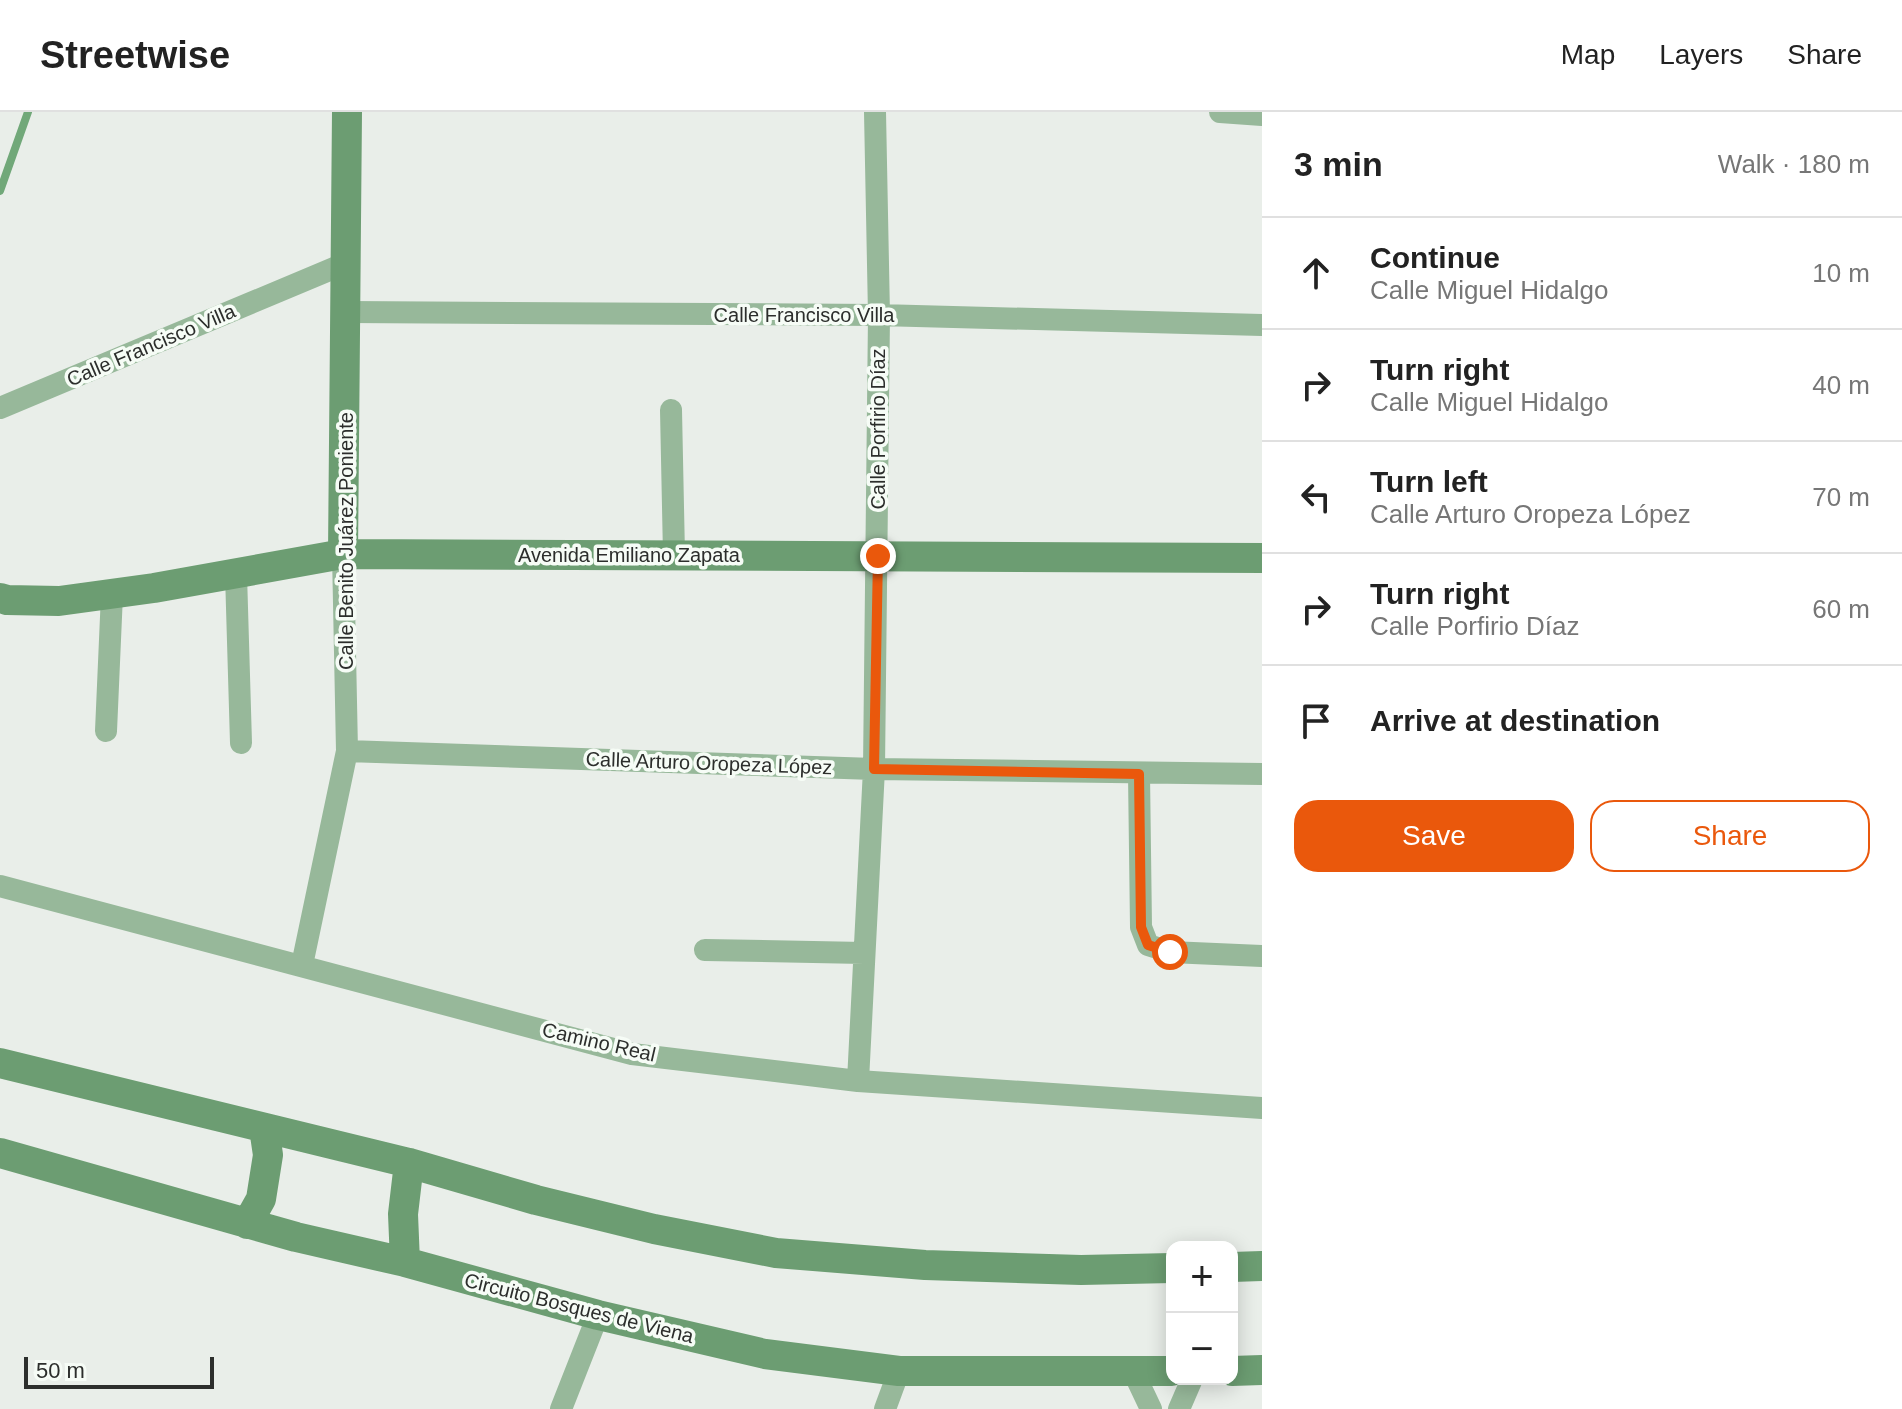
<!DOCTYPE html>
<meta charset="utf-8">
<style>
body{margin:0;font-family:Arial,sans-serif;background:#f2f2f2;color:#222}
.controls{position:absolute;right:24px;bottom:24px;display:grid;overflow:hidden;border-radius:16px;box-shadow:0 4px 20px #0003}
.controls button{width:72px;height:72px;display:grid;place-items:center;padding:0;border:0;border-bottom:2px solid #e0e0e0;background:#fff;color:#222;font:40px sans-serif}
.scale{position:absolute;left:24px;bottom:20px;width:190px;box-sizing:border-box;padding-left:8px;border:4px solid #2c2e2c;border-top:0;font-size:22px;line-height:28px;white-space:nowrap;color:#2c2e2c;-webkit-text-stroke:6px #f6fcf6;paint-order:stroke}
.stop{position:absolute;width:24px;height:24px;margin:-18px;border:6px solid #ea580c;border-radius:50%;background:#fff}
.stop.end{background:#ea580c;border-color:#fff;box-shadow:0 2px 8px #0008}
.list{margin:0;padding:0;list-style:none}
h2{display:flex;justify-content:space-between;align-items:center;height:104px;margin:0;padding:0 32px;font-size:34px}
h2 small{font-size:26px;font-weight:400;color:#767676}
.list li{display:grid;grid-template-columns:52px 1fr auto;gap:24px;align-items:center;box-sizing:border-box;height:112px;padding:0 32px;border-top:2px solid #e0e0e0}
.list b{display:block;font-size:30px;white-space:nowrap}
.list p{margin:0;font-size:26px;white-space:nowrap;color:#767676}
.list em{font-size:26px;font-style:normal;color:#767676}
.actions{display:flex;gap:16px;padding:24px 32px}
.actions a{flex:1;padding:18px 0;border:2px solid #ea580c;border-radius:24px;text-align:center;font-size:28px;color:#ea580c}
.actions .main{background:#ea580c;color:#fff}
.icon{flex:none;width:44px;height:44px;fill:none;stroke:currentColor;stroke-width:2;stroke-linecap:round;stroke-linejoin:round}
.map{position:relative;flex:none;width:1262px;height:1297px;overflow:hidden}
header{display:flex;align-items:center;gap:48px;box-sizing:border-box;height:112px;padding:0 40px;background:#fff;border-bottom:2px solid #e0e0e0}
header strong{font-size:38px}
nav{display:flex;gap:44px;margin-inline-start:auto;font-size:28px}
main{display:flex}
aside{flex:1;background:#fff}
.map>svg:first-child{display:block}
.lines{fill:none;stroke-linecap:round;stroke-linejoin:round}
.stream{stroke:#71a879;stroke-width:8}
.street{stroke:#97b89a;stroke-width:22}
.secondary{stroke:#6c9d72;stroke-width:30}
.route{stroke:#ea580c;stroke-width:10}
.labels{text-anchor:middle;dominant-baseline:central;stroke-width:7;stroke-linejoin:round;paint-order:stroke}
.street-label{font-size:20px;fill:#2c2e2c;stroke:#f6fcf6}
</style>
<header>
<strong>Streetwise</strong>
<nav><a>Map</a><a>Layers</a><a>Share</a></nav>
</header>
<main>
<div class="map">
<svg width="1262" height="1297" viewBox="0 0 1262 1297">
<rect width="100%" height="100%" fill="#e9eee9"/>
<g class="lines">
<path class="stream" d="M0 79 28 0"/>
<path class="street" d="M1220 0 1262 3
M347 200 879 203 1262 213
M0 296 346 151
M671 298 674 443
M236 462 241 631
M106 619 112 482
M347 639 874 657 1262 662
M1139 662 1141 815 1148 833 1170 840 1262 844
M0 774 632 942 858 969 1262 996
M705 838 864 841
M302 853 347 639 343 442
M858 969 874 657 879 203 875 0
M1133 1259 1151 1297
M561 1297 598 1203
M885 1297 899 1259
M1179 1297 1192 1267"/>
<path class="secondary" d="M343 442 347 0
M0 486 7 488 59 489 154 476 343 442 1262 446
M0 951 409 1051 536 1088 654 1117 776 1141 925 1153 1081 1158 1172 1156
M0 1041 296 1125 405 1150 598 1203 765 1242 899 1259H1172
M247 1112 261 1087 268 1043 264 1016
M405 1150 403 1102 409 1051
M1232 1155 1262 1154
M1232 1259 1262 1258"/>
</g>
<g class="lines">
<path class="route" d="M878 444 874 657 1139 662 1141 815 1148 833 1170 840"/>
</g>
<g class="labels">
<g class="street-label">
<text x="804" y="203">Calle Francisco Villa</text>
<text transform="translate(151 233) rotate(-23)">Calle Francisco Villa</text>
<text transform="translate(878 317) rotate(-90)">Calle Porfirio Díaz</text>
<text transform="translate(346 429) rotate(-90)">Calle Benito Juárez Poniente</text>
<text x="629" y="443">Avenida Emiliano Zapata</text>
<text transform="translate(709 651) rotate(2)">Calle Arturo Oropeza López</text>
<text transform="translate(599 930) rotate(13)">Camino Real</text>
<text transform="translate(579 1196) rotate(14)">Circuito Bosques de Viena</text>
</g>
</g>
</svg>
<div class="controls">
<button>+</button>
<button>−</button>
</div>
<div class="scale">50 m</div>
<div class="stop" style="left:1170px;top:840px"></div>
<div class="stop end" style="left:878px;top:444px"></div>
</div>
<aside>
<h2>3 min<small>Walk · 180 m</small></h2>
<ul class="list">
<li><svg class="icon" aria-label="ahead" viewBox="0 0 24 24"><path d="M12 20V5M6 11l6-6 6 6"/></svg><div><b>Continue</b><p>Calle Miguel Hidalgo</p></div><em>10 m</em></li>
<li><svg class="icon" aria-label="right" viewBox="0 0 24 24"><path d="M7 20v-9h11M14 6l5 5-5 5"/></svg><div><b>Turn right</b><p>Calle Miguel Hidalgo</p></div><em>40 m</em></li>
<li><svg class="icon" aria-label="left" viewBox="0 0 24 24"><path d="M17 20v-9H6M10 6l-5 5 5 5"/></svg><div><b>Turn left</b><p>Calle Arturo Oropeza López</p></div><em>70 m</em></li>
<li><svg class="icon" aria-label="right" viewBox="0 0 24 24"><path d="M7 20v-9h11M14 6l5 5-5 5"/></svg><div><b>Turn right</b><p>Calle Porfirio Díaz</p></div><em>60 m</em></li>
<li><svg class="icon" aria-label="arrive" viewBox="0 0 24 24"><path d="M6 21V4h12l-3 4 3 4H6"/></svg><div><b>Arrive at destination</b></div></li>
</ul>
<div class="actions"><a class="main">Save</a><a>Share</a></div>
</aside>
</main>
